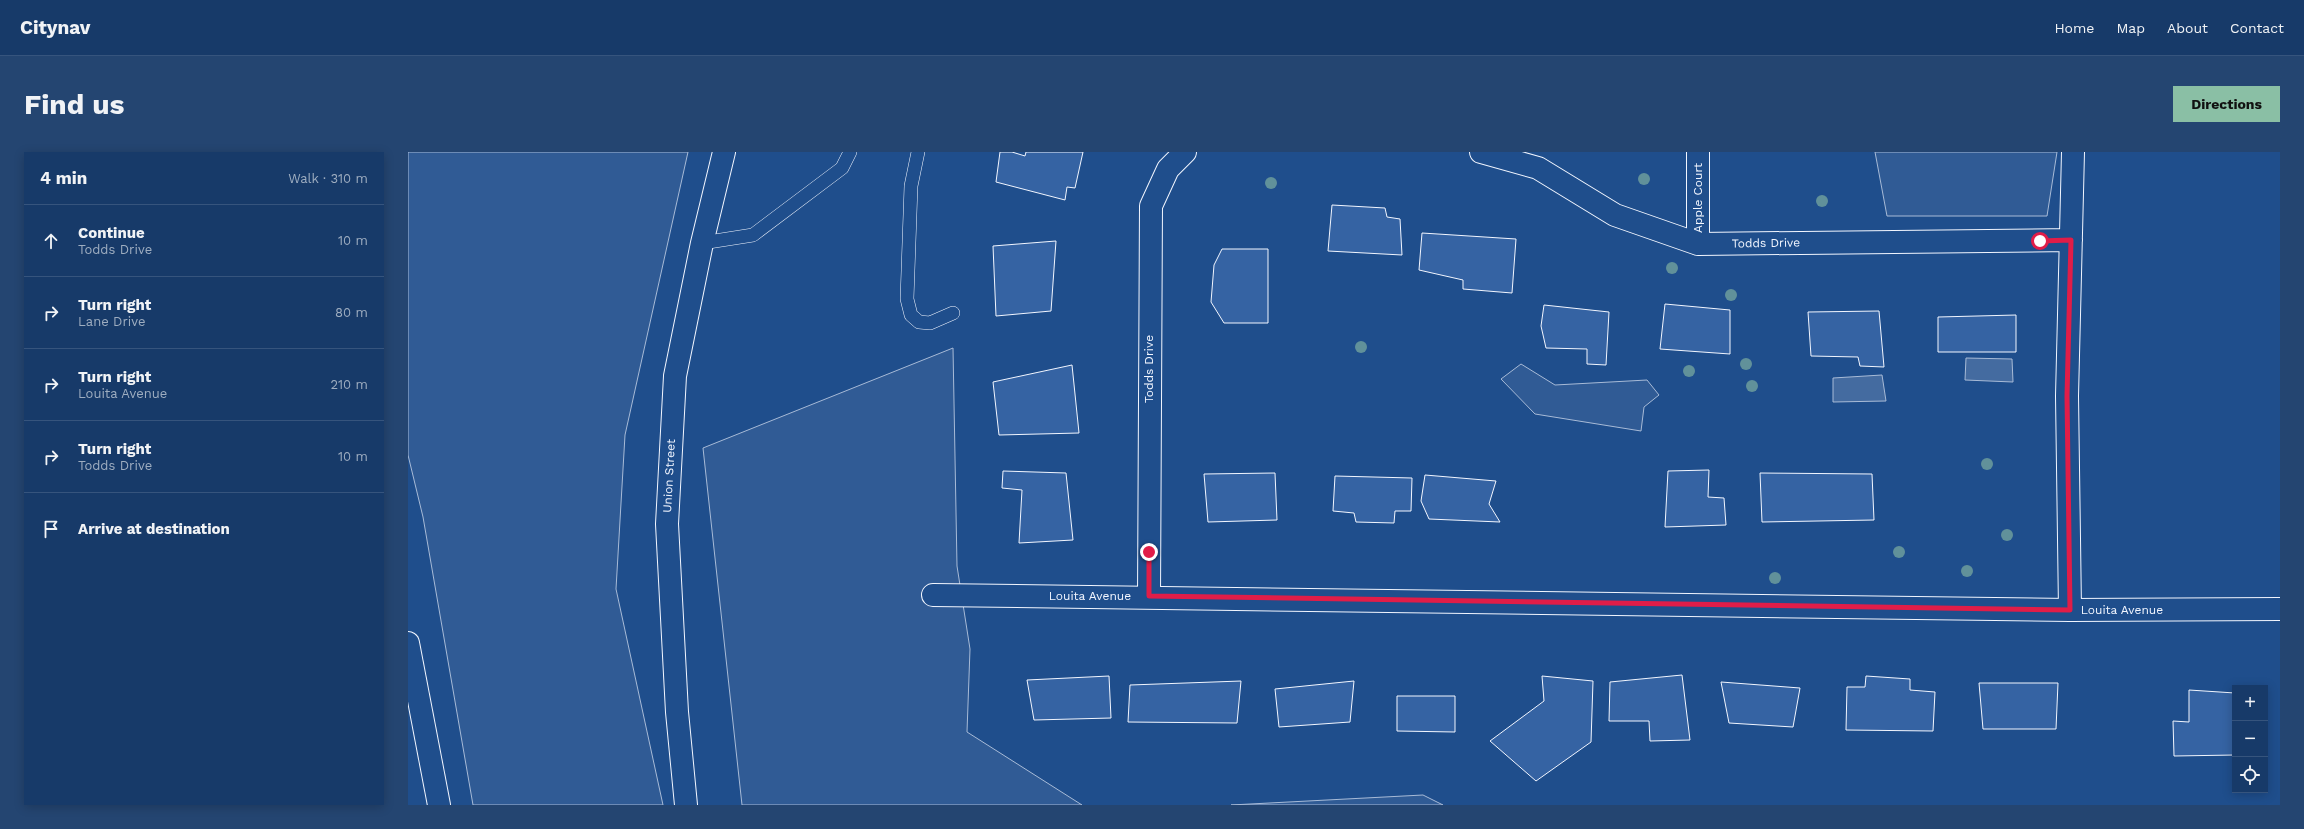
<!DOCTYPE html>
<meta charset="utf-8">
<style>
body{margin:0;font-family:"Work Sans",sans-serif;background:#244571;color:#f1f3f6}
.controls{position:absolute;right:12px;bottom:12px;display:grid;overflow:hidden;border-radius:0px;box-shadow:0 2px 10px #0003}
.controls button{width:36px;height:36px;display:grid;place-items:center;padding:0;border:0;border-bottom:1px solid #36547d;background:#173a69;color:#f1f3f6;font:20px sans-serif}
.stop{position:absolute;width:12px;height:12px;margin:-9px;border:3px solid #e11d48;border-radius:50%;background:#fff}
.stop.end{background:#e11d48;border-color:#fff;box-shadow:0 1px 4px #0008}
.list{margin:0;padding:0;list-style:none}
h2{display:flex;justify-content:space-between;align-items:center;height:52px;margin:0;padding:0 16px;font-size:17px}
h2 small{font-size:13px;font-weight:400;color:#9eadc0}
.list li{display:grid;grid-template-columns:26px 1fr auto;gap:12px;align-items:center;box-sizing:border-box;height:72px;padding:0 16px;border-top:1px solid #36547d}
.list b{display:block;font-size:15px;white-space:nowrap}
.list p{margin:0;font-size:13px;white-space:nowrap;color:#9eadc0}
.list em{font-size:13px;font-style:normal;color:#9eadc0}
.icon{flex:none;width:22px;height:22px;fill:none;stroke:currentColor;stroke-width:2;stroke-linecap:round;stroke-linejoin:round}
.map{position:relative;flex:none;width:1872px;height:653px;overflow:hidden;border-radius:0px}
header{display:flex;align-items:center;gap:24px;box-sizing:border-box;height:56px;padding:0 20px;background:#173a69;border-bottom:1px solid #36547d}
header strong{font-size:19px}
nav{display:flex;gap:22px;margin-inline-start:auto;font-size:14px}
.intro{display:flex;align-items:center;justify-content:space-between;box-sizing:border-box;height:96px;padding:0 24px}
h1{margin:0;font-size:28px}
.button{padding:10px 18px;border-radius:0px;background:#8abfa5;color:#111;font-size:14px;font-weight:700}
main{display:flex;gap:24px;padding:0 24px}
aside{flex:1;background:#173a69;border-radius:0px;box-shadow:0 2px 10px #0003}
.map>svg:first-child{display:block}
.built{fill:#305b95;stroke:#a8bbd7}
.water{fill:#446ba0;stroke:#a8bbd7}
.building{fill:#3563a3;stroke:#f2f6ff}
.lines{fill:none;stroke-linecap:round;stroke-linejoin:round}
.lane-casing{stroke:#f2f6ff;stroke-width:14}
.street-casing{stroke:#f2f6ff;stroke-width:24}
.secondary-casing{stroke:#f2f6ff;stroke-width:24}
.highway-casing{stroke:#f2f6ff;stroke-width:24}
.lane{stroke:#1f4e8c;stroke-width:13}
.street{stroke:#1f4e8c;stroke-width:22}
.secondary{stroke:#1f4e8c;stroke-width:22}
.highway{stroke:#1f4e8c;stroke-width:22}
.tree{fill:#61919a}
.route{stroke:#e11d48;stroke-width:5}
.labels{text-anchor:middle;dominant-baseline:central;stroke-width:3;stroke-linejoin:round;paint-order:stroke}
.street-label{font-size:12px;fill:#f2f6ff;stroke:#1f4e8c}
</style>
<header>
<strong>Citynav</strong>
<nav><a>Home</a><a>Map</a><a>About</a><a>Contact</a></nav>
</header>
<div class="intro"><h1>Find us</h1><a class="button">Directions</a></div>
<main>
<aside>
<h2>4 min<small>Walk · 310 m</small></h2>
<ul class="list">
<li><svg class="icon" aria-label="ahead" viewBox="0 0 24 24"><path d="M12 20V5M6 11l6-6 6 6"/></svg><div><b>Continue</b><p>Todds Drive</p></div><em>10 m</em></li>
<li><svg class="icon" aria-label="right" viewBox="0 0 24 24"><path d="M7 20v-9h11M14 6l5 5-5 5"/></svg><div><b>Turn right</b><p>Lane Drive</p></div><em>80 m</em></li>
<li><svg class="icon" aria-label="right" viewBox="0 0 24 24"><path d="M7 20v-9h11M14 6l5 5-5 5"/></svg><div><b>Turn right</b><p>Louita Avenue</p></div><em>210 m</em></li>
<li><svg class="icon" aria-label="right" viewBox="0 0 24 24"><path d="M7 20v-9h11M14 6l5 5-5 5"/></svg><div><b>Turn right</b><p>Todds Drive</p></div><em>10 m</em></li>
<li><svg class="icon" aria-label="arrive" viewBox="0 0 24 24"><path d="M6 21V4h12l-3 4 3 4H6"/></svg><div><b>Arrive at destination</b></div></li>
</ul>
</aside>
<div class="map">
<svg width="1872" height="653" viewBox="0 0 1872 653">
<rect width="100%" height="100%" fill="#1f4e8c"/>
<path class="built" d="M0 0H280L217 283 208 437 255 653H65L15 365 0 303Z
M1467 0H1649L1639 64H1479Z
M545 196 549 414 562 497 559 580 674 653H334L295 296Z
M1113 212 1147 233 1239 228 1251 243 1236 255 1233 279 1127 262 1093 227Z
M1015 643 1035 653H823Z"/>
<path class="water" d="M1558 206 1604 207 1605 230 1557 228Z
M1474 223 1478 249 1425 250V226Z"/>
<path class="building" d="M592 0H604L617 4 618 0H675L667 36 659 35 657 48 588 30Z
M924 53 977 56 979 65 992 67 994 103 920 99Z
M1014 81 1108 87 1104 141 1055 137V128L1011 118Z
M648 89 643 159 588 164 585 94Z
M814 97H860V171H816L803 150 806 113Z
M1257 152 1322 158V202L1252 197Z
M1136 153 1201 160 1198 213 1179 212V197L1138 196 1133 174Z
M1471 159 1476 215 1452 214 1450 205 1403 204 1400 160Z
M1608 163V200H1530V165Z
M664 213 671 281 591 283 585 230Z
M1301 318 1300 345 1316 346 1318 373 1257 375 1260 319Z
M595 319 658 321 665 388 611 391 614 338 594 336Z
M867 321 869 368 800 370 796 322Z
M1352 321 1464 322 1466 368 1354 370Z
M1017 323 1088 329 1081 352 1092 370 1021 367 1013 349Z
M927 324 1004 326 1003 359H987L986 371 948 370 946 361 925 359Z
M1274 523 1282 588 1242 589 1241 569H1201L1202 530Z
M701 524 703 566 626 568 619 528Z
M1134 524 1185 529 1183 590 1128 629 1082 589 1136 549Z
M1458 524 1502 527V538L1527 540 1525 579 1438 578 1439 535H1457Z
M833 529 829 571 720 570 722 533Z
M946 529 942 570 871 575 867 537Z
M1313 530 1392 536 1385 575 1321 571Z
M1571 531H1650L1648 577H1575Z
M1781 538 1827 541V603L1766 604 1765 569 1781 570Z
M989 544H1047V580L989 579Z"/>
<g class="lines">
<defs>
<path id="lane" d="M510 0 503 34 499 147 503 163 511 170 522 171 545 161
M294 91 345 83 434 16 442 0"/>
<path id="street" d="M1073 0 1130 16 1207 63 1290 92 1663 88
M1290 92V0
M525 443 1662 458 1872 457
M741 445 743 54 760 17 777 0
M1662 458 1659 244 1665 0"/>
<path id="secondary" d="M278 653 269 560 259 372 267 224 294 91 316 0"/>
<path id="highway" d="M0 491 31 653"/>
</defs>
<use href="#lane" class="lane-casing"/>
<use href="#street" class="street-casing"/>
<use href="#secondary" class="secondary-casing"/>
<use href="#highway" class="highway-casing"/>
<use href="#lane" class="lane"/>
<use href="#street" class="street"/>
<use href="#secondary" class="secondary"/>
<use href="#highway" class="highway"/>
</g>
<g class="tree">
<circle cx="1236" cy="27" r="6"/>
<circle cx="863" cy="31" r="6"/>
<circle cx="1414" cy="49" r="6"/>
<circle cx="1264" cy="116" r="6"/>
<circle cx="1323" cy="143" r="6"/>
<circle cx="953" cy="195" r="6"/>
<circle cx="1338" cy="212" r="6"/>
<circle cx="1281" cy="219" r="6"/>
<circle cx="1344" cy="234" r="6"/>
<circle cx="1579" cy="312" r="6"/>
<circle cx="1599" cy="383" r="6"/>
<circle cx="1491" cy="400" r="6"/>
<circle cx="1559" cy="419" r="6"/>
<circle cx="1367" cy="426" r="6"/>
</g>
<g class="lines">
<path class="route" d="M741 400V444L1662 458 1659 244 1663 88 1632 89"/>
</g>
<g class="labels">
<g class="street-label">
<text transform="translate(1290 46) rotate(-90)">Apple Court</text>
<text transform="translate(1358 91) rotate(-1)">Todds Drive</text>
<text transform="translate(741 217) rotate(-90)">Todds Drive</text>
<text transform="translate(261 324) rotate(-87)">Union Street</text>
<text x="682" y="444">Louita Avenue</text>
<text x="1714" y="458">Louita Avenue</text>
</g>
</g>
</svg>
<div class="controls">
<button>+</button>
<button>−</button>
<button><svg class="icon" aria-label="locate" viewBox="0 0 24 24"><circle cx="12" cy="12" r="6"/><path d="M12 2v4M12 18v4M2 12h4M18 12h4"/></svg></button>
</div>
<div class="stop" style="left:1632px;top:89px"></div>
<div class="stop end" style="left:741px;top:400px"></div>
</div>
</main>
